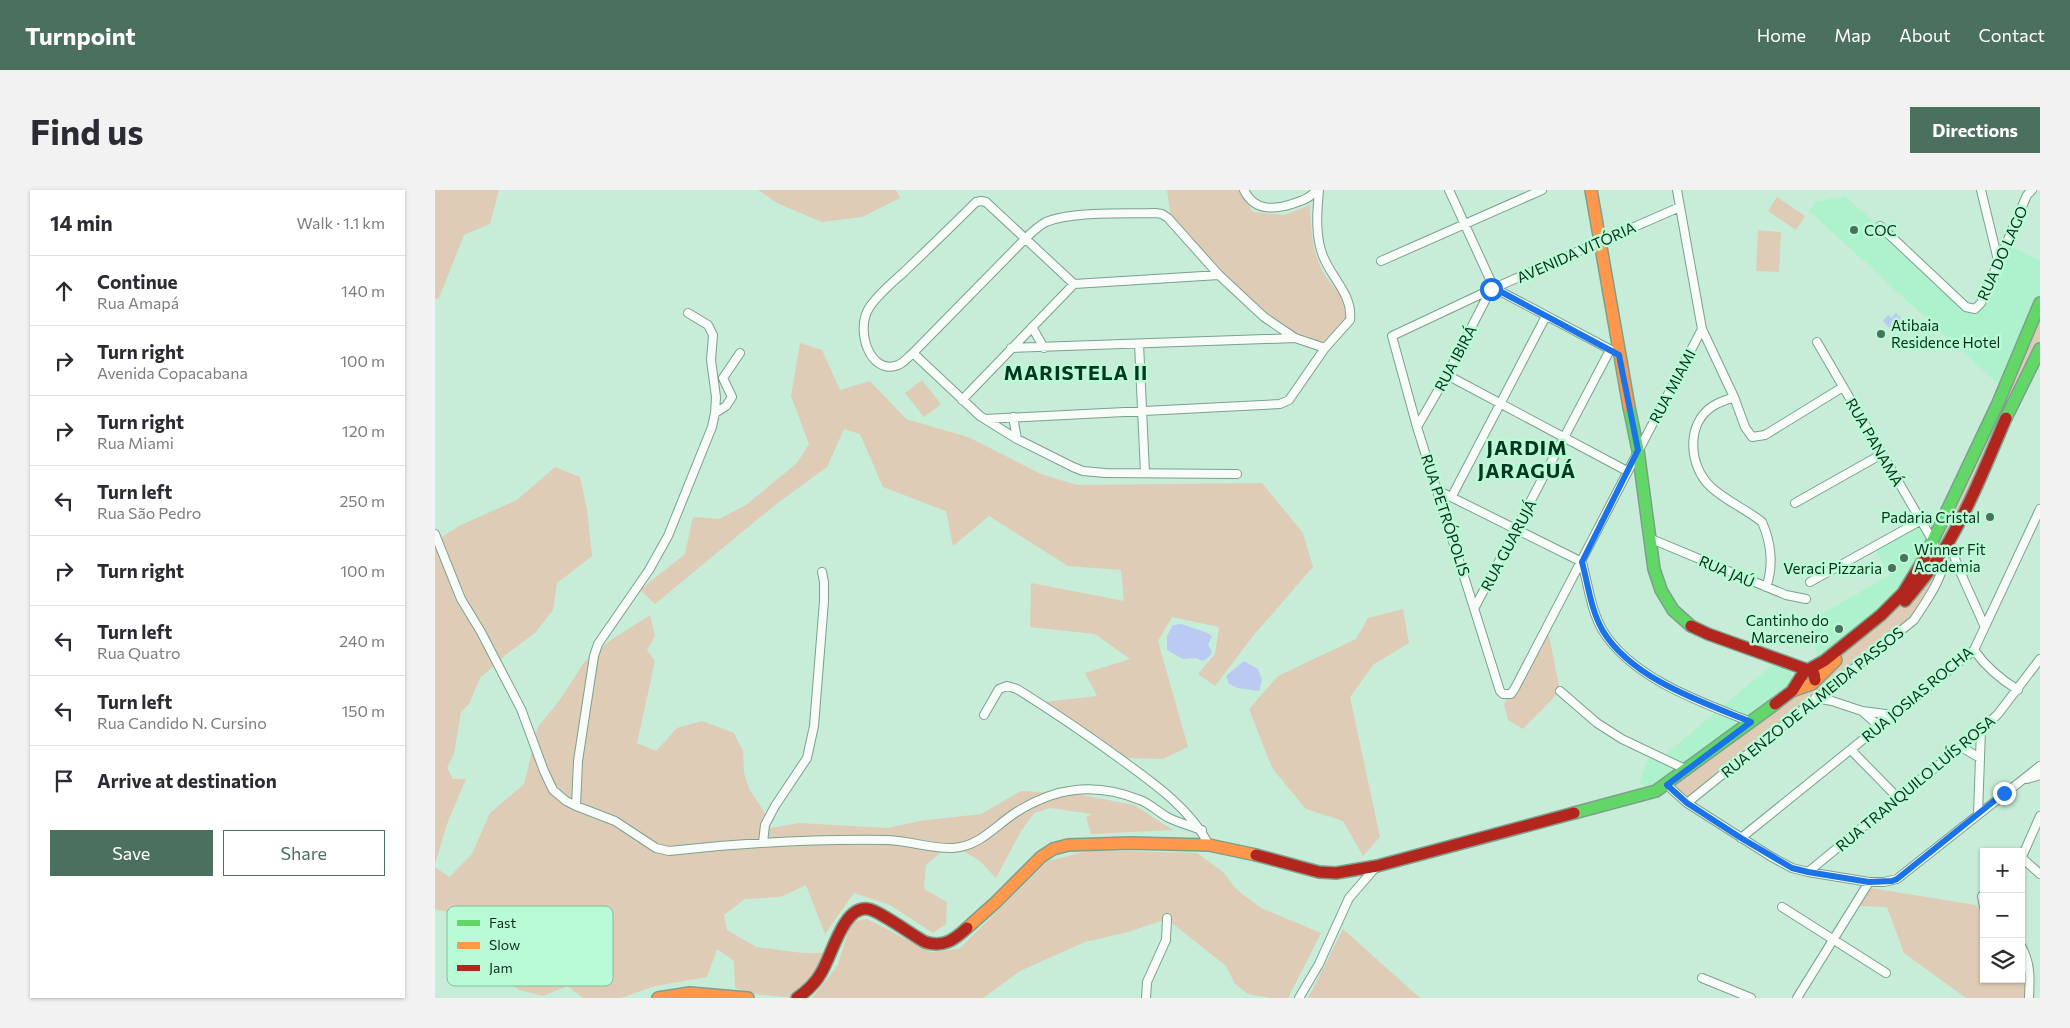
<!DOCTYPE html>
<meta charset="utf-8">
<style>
body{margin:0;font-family:Commissioner,sans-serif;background:#f2f2f3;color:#2b2b33}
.controls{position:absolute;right:15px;bottom:15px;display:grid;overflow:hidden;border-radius:0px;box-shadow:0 1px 4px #0004}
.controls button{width:45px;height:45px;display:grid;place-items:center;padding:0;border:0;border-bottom:1px solid #e1e1e2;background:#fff;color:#2b2b33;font:25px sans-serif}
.stop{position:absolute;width:15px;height:15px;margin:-11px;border:4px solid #1a73e8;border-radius:50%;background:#fff}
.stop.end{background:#1a73e8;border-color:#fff;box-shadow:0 1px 5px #0008}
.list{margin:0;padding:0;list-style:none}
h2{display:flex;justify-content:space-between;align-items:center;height:65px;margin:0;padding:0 20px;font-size:21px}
h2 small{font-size:16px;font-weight:400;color:#7c7c81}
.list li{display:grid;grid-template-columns:32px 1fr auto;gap:15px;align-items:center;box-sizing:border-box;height:70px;padding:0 20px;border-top:1px solid #e1e1e2}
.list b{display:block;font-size:19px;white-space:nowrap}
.list p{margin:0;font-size:16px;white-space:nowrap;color:#7c7c81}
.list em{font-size:16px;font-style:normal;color:#7c7c81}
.actions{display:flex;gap:10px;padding:15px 20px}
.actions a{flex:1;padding:11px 0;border:1px solid #4c705e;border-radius:0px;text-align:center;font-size:18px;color:#4c705e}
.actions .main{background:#4c705e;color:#fff}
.icon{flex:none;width:28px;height:28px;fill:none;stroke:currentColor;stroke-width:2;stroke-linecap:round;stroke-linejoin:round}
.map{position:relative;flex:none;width:1605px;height:808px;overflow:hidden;border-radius:0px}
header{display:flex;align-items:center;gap:30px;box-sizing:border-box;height:70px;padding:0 25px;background:#4c705e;color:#fff}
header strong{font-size:24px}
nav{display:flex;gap:28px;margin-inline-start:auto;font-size:18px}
.intro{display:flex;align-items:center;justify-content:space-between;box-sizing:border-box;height:120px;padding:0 30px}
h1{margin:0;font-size:35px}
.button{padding:12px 22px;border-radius:0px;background:#4c705e;color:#fff;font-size:18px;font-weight:700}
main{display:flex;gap:30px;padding:0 30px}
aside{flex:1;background:#fff;border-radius:0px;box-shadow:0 1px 4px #0004}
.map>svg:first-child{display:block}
.built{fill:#adf2cc}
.green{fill:#deccb7}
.water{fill:#bacaf3}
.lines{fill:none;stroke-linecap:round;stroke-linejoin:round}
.street-casing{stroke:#7da08e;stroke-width:10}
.fast-casing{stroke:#7da08e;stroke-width:14}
.slow-casing{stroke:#7da08e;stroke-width:14}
.jam-casing{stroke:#7da08e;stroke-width:14}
.street{stroke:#f7fcf9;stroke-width:8}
.fast{stroke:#63d668;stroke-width:11}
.slow{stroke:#ff974d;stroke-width:11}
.jam{stroke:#b3261e;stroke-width:11}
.route{stroke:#1a73e8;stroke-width:6}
.poi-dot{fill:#4c705e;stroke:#b8fbd5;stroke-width:2}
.labels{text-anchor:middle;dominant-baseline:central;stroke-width:5;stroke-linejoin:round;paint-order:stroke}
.poi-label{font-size:15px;fill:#092e1d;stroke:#b8fbd5;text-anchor:start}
.street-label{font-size:15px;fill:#092e1d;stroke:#b8fbd5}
.district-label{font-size:20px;font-weight:bold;letter-spacing:1px;fill:#053621;stroke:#b8fbd5}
.key{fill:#b8fbd5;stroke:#84be9e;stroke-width:1}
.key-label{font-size:14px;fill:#092e1d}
</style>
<header>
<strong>Turnpoint</strong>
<nav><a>Home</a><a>Map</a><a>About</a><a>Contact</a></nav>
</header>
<div class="intro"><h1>Find us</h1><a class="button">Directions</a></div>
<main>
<aside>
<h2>14 min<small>Walk · 1.1 km</small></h2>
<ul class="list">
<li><svg class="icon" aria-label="ahead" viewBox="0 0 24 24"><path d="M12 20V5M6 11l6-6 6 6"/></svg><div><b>Continue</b><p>Rua Amapá</p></div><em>140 m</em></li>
<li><svg class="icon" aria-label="right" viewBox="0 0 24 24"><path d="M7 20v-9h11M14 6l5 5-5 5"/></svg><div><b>Turn right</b><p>Avenida Copacabana</p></div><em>100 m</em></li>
<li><svg class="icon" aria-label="right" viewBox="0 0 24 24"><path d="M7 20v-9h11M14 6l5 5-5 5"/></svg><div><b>Turn right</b><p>Rua Miami</p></div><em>120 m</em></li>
<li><svg class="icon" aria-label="left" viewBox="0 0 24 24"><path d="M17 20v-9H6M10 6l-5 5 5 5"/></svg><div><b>Turn left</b><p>Rua São Pedro</p></div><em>250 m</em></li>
<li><svg class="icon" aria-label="right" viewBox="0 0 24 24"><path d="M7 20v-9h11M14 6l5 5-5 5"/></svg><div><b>Turn right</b></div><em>100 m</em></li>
<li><svg class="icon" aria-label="left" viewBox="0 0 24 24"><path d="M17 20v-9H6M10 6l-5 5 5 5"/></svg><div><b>Turn left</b><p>Rua Quatro</p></div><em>240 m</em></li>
<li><svg class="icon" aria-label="left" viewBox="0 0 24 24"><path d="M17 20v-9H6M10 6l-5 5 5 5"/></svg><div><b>Turn left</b><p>Rua Candido N. Cursino</p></div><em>150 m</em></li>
<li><svg class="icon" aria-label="arrive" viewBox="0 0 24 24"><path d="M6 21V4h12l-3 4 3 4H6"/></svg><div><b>Arrive at destination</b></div></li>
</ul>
<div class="actions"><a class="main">Save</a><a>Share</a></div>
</aside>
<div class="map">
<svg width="1605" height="808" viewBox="0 0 1605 808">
<rect width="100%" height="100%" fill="#c7ecd7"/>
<path class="built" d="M1410 6 1531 117 1540 119 1571 54 1605 71V128L1572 202 1374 21 1381 12Z
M1485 331 1502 360 1472 408 1417 458 1383 478 1377 429 1455 385 1439 356Z
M1344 469 1363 494 1221 601 1204 593 1216 563 1226 568Z"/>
<path class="green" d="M0 0H64L55 34 29 45 4 108 0 109Z
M323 0H461L465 8 427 27 387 32 342 13Z
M732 0H803L818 22 850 25 875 15C876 35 876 54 884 73 893 98 910 98 911 129L889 153 863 145 832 123 788 83 736 26Z
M1342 7 1370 26 1361 40 1333 21Z
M1323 40 1346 42 1344 82 1321 81Z
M1605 128V163L1510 373 1479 429 1251 610 1234 595 1386 483 1450 429 1472 408 1502 360Z
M365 153 387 160 405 200 435 191 471 229 533 247 606 284 642 295 827 293 868 343 878 377 818 446 780 496 763 484 780 464 784 437 737 427 723 451 753 557 728 569 690 568 609 512 662 506 650 483 695 469 660 444 595 437 596 393 689 411 686 380 633 376 554 326 518 356 511 321 448 297 425 244 409 239 392 277 340 315 220 414 205 400 250 364 258 327 284 329 311 315 362 273 374 254 356 206Z
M487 190 506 214 489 227 470 203Z
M120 277 145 287 152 319 157 366 122 393 118 420 100 443 73 463 45 488 34 514 26 522 19 563 12 578 18 589H31L12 634 0 674V351L26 335 82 310Z
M968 419 974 453 939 474 915 507 945 647 928 666 908 631 871 619 837 578 814 519 843 486 921 449 933 428Z
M215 425 220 446 212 460 220 471 202 553 221 561 242 538 267 531 299 543 308 561 309 583 314 599 328 620 336 638 364 633 453 638 484 631 546 624 586 601 642 604 699 615 738 640 656 644 651 627 657 624 615 618 599 623 586 641 561 688 545 671 530 662 505 663 491 675 489 699 512 712 511 734 498 743 455 715 419 703 390 744 371 695 345 707 310 709 289 725 292 740 321 757 368 763H390L377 791 360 808 320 804 300 798 299 771 282 759 272 787 220 796 186 808H148L132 796 108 806 84 800 54 774 34 739 12 722 0 719V677L14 687 37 664 55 623 89 594 103 537 126 508 150 471 176 450Z
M1112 435 1125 501 1088 539 1073 530 1069 514Z
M657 660 762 663 788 682 802 700 826 718 886 743 853 808H836L813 804 800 794 791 776 732 729 693 742 650 752 585 781 548 808H377L403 775 416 732 432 729 496 762 524 759 613 671Z
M1436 698 1540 715 1549 724V789H1586V768L1591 781V808H1531L1469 763 1452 717 1424 716Z
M908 739 985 808H873Z"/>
<path class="water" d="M1461 123 1471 133 1459 143 1448 131 1453 125 1456 128Z
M747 434C757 439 768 439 777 446L773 455 777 462 774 467 767 471 761 468 748 469 732 460V446L738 435Z
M809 471 823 479 827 490 824 501 803 498 794 494 791 486Z"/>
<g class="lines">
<defs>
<path id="street" d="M809 0C819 21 838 20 857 14 866 11 876 8 881 0
M1014 0 1059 98 1178 161
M1242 0 1267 139 1080 498 1076 504H1068L1065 501 982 237 957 146 1059 98 1245 17
M1546 0 1563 70
M1445 36 1531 117 1540 119 1546 113 1592 5 1597 0
M946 71 1107 0
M639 94 551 12 546 11 541 12C517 36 493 59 469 82 457 93 443 104 434 118 420 140 435 186 463 175 469 173 473 167 478 163L590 49C597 42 603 36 611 32 636 21 691 24 720 23L727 24 733 28 784 85 829 127 860 148 890 158
M597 137 609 158
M1267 139 1299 207 1310 237 1317 247 1330 245 1408 197
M1382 152 1499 353
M704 154 710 283
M576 158 860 148
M478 163 545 226 582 249 638 277 648 281 670 283 802 284
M1012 185 1192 281
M1299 207C1292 210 1284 212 1278 216 1250 234 1254 277 1276 297 1291 311 1311 319 1327 332 1336 352 1339 376 1331 397
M527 210 639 94 784 85
M280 223 291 216 297 207 288 188 305 163
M578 227 582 249
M550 229 845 214 854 210 890 158 915 130C918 105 897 89 888 66 880 46 882 22 884 0
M982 237 1012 185 1056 99
M1004 301 1147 372C1153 394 1156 421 1168 441 1198 489 1266 512 1316 532
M1017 306 1111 126
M1360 313 1447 264
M0 344 26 409 46 442 86 519 109 581 118 600 131 611 141 616 143 571 159 466 163 454 214 380 233 346 277 237 280 223 281 207 276 170 278 145 273 135 253 123
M1214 348 1351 405 1371 409
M1514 351 1523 377 1549 435
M1375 392 1485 331
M1040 417 1175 160
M1539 460C1551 477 1565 489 1583 500
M1125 501 1162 533 1187 549 1252 580
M1380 508 1397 511 1427 521 1458 525
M1427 521 1445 537
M549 525 564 499 572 496 582 499C617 521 651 544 684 568 717 592 755 618 774 655
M1526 557 1545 568
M1416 560 1463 608
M1592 589 1605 585
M1232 595 1252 613 1335 666 1357 678 1373 682 1434 692H1449L1462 689 1605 576
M1252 613 1479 430C1490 413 1514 381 1508 361
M141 616 180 631 221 658 234 661C306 653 378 649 450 650 473 650 495 659 518 658 545 656 559 637 580 623 620 597 660 592 705 610 716 614 724 623 734 628 744 633 756 636 767 640
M1543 624 1546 540
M1306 648 1539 460 1605 319
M328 652 330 635 340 616 372 568 379 536 389 411V392L387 382
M1587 668 1605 684
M1586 669 1605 626
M1373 682 1546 540 1563 524 1605 469
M1549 704 1547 706 1549 717
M1347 717 1451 783
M1586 756C1596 773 1595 789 1594 808
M1267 788 1316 808
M711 808 712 792 731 750 732 728
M864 808 884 774 914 708 941 677
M1362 808 1434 692"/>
<path id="fast" d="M1194 217 1203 260 1219 379 1226 400 1238 420 1256 436
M1571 228 1605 159
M1490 367 1563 213 1605 113
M1139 623 1221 601 1340 514"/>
<path id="slow" d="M1156 0 1194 217
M1357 501 1377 494 1401 470
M532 738 561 712 606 667 618 659 633 655 695 653 774 655 821 665
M223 808 255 803 313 808"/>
<path id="jam" d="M1470 411C1486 392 1501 374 1513 353 1536 313 1553 270 1571 228
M1256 436 1273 444 1373 480 1379 484 1380 490
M1340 514 1357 501 1369 482 1389 471 1446 425 1468 403 1490 367
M821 665 884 682 901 683 942 676 1139 623
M362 808C372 801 380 794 386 783 397 766 408 715 433 719 443 720 479 746 490 752 508 758 519 750 532 738"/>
</defs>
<use href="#street" class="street-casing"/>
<use href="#fast" class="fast-casing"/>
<use href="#slow" class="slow-casing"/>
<use href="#jam" class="jam-casing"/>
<use href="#street" class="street"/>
<use href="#fast" class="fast"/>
<use href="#slow" class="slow"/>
<use href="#jam" class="jam"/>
</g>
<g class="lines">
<path class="route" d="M1056 99 1059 98 1184 165 1203 260 1147 372C1153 394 1156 421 1168 441 1197 489 1267 512 1316 532L1232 595 1252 613 1306 648 1357 678 1373 682 1434 692 1457 691 1462 689 1569 603"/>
</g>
<g class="poi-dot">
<circle cx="1419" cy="40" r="5"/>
<circle cx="1446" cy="144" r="5"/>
<circle cx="1555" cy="327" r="5"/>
<circle cx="1469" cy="368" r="5"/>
<circle cx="1457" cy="378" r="5"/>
<circle cx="1404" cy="439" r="5"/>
</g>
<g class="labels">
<g class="poi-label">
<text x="1429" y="40">COC</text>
<text x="1456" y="135">Atibaia<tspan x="1456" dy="17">Residence Hotel</tspan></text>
<text x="1545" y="327" text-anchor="end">Padaria Cristal</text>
<text x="1479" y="359">Winner Fit<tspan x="1479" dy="17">Academia</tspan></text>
<text x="1447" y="378" text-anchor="end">Veraci Pizzaria</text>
<text x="1394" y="430" text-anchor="end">Cantinho do<tspan x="1394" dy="17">Marceneiro</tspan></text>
</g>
<g class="street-label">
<text transform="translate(1141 62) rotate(-24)">AVENIDA VITÓRIA</text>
<text transform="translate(1567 63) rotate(-66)">RUA DO LAGO</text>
<text transform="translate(1020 168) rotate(-62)">RUA IBIRÁ</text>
<text transform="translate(1237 196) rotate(-62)">RUA MIAMI</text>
<text transform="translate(1440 252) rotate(60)">RUA PANAMÁ</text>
<text transform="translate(1011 325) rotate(72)">RUA PETRÓPOLIS</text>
<text transform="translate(1073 355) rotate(-62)">RUA GUARUJÁ</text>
<text transform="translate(1292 381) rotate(23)">RUA JAÚ</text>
<text transform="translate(1482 504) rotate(-40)">RUA JOSIAS ROCHA</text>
<text transform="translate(1377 512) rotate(-39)">RUA ENZO DE ALMEIDA PASSOS</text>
<text transform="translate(1480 593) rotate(-40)">RUA TRANQUILO LUÍS ROSA</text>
</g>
<g class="district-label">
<text x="641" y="182">MARISTELA II</text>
<text x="1092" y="257">JARDIM<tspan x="1092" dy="23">JARAGUÁ</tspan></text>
</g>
</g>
<rect x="12" y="716" width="166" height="80" rx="8" class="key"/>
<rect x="22" y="730" width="23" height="6" fill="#63d668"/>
<rect x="22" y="752" width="23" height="7" fill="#ff974d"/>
<rect x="22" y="775" width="23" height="6" fill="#b3261e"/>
<g class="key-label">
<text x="54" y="738">Fast</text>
<text x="54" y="760">Slow</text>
<text x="54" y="783">Jam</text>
</g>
</svg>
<div class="controls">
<button>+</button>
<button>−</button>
<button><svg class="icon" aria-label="layers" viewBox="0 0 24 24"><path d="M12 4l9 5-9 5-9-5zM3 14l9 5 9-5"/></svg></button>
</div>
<div class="stop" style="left:1056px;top:99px"></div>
<div class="stop end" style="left:1569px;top:603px"></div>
</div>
</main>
